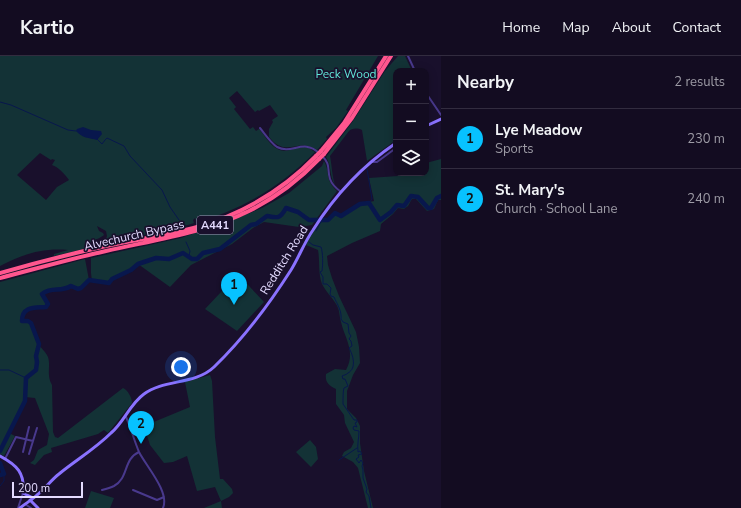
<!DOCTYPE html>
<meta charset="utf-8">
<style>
body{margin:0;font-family:"Nunito Sans",sans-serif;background:#201a2e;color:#f1f3f6}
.controls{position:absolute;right:12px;top:12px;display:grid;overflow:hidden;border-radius:8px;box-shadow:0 2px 10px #0003}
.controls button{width:36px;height:36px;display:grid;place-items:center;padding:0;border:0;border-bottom:1px solid #322c3f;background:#130c21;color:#f1f3f6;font:20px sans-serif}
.scale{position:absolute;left:12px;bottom:10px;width:71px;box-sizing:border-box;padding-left:4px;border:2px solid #e4dbff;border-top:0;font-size:11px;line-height:14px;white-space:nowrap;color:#e4dbff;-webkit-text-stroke:3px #19102c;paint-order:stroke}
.you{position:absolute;left:181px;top:311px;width:14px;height:14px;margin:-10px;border:3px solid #fff;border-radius:50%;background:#1a73e8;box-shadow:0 0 0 6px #1a73e833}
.badge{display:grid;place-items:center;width:26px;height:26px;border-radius:50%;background:#07c2ff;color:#111;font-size:13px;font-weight:700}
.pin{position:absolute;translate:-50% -33px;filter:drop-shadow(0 1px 2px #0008)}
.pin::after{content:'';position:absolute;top:21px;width:14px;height:12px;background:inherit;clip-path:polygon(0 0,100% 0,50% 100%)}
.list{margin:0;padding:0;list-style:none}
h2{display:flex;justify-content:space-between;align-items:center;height:52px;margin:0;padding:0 16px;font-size:17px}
h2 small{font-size:13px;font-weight:400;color:#9d9ba5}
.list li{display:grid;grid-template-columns:26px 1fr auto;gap:12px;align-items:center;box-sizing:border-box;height:60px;padding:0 16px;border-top:1px solid #322c3f}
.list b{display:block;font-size:15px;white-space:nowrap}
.list p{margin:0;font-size:13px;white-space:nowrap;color:#9d9ba5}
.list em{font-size:13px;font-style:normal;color:#9d9ba5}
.icon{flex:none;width:22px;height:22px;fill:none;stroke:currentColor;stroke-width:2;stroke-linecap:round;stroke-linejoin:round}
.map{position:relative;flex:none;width:441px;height:452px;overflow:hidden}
header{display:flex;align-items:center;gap:24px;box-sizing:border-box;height:56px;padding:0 20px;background:#130c21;border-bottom:1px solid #322c3f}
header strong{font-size:19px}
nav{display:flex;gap:22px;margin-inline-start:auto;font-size:14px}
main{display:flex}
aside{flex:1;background:#130c21}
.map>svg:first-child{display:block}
.green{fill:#133236;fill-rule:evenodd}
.water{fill:#08174d}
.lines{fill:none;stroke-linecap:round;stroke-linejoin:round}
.stream{stroke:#08174d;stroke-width:1}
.river{stroke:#08174d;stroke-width:4.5}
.street{stroke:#49398d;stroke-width:2}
.secondary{stroke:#8a72ff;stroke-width:3}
.highway{stroke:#ff568e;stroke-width:4}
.highway-bridge{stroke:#ff568e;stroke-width:4}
.labels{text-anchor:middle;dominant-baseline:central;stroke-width:3.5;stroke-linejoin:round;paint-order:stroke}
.shield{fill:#19102c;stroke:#a79ec0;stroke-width:1}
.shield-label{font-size:11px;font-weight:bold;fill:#e4dbff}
.park-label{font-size:12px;fill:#60e6d8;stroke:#19102c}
.street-label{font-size:12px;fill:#e4dbff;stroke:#19102c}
</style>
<header>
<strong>Kartio</strong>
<nav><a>Home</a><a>Map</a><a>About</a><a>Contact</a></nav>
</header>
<main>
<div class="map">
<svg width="441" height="452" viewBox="0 0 441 452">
<rect width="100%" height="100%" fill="#19102c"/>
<path class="green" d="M0 0H378L346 54 348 55 336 72 326 81 327 83 317 94C297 81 287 103 269 81V73L273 66 272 64 278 60 270 49 259 55 258 54 255 56 237 35 229 42 236 51 234 53 250 73 253 71 256 75 259 73C264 78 268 86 273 90 285 100 292 91 304 91 308 91 312 94 315 96 283 129 242 154 197 166L195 162 193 164 194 167 188 169 92 191 94 187 106 183 107 180 106 175 97 170 99 175 103 177 104 179C97 185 91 182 89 192L54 200V198L68 194C41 192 24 198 0 210ZM40 97 51 104 52 103 55 104 52 109C58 111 65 118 69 124L57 131 46 144 17 119Z
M398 0H405L412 15H396V84L367 105 362 74C357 72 353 72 349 75L330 100C332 110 332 120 335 129 329 120 332 110 326 101L353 65 385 15Z
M441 103V144H438L434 153 427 155 416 143H412L408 150 404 153 398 152 393 158 381 168 380 175 352 187 327 200 328 209 332 222 339 240 356 276 359 291 360 307 353 319 347 335V353L356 362 360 370V387L364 415 373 452H368L358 412 353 406 342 400 344 396 351 392 354 386 345 367 344 359 336 348V333C328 329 325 326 326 318L335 313 346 314C356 296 345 283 341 266 339 260 340 254 336 248 332 241 326 236 322 228 318 217 320 205 318 194L306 189 310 180 322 164H328L335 157 341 160 360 148 374 145 369 122 398 120V117H426V107Z
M324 105C331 118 324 122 337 135L312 169 299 171 264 166 253 172 232 188 191 209 170 231 138 208C129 215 116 218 109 227L92 225 91 217V202L181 182 250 157 262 152 289 137 322 110Z
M85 203 89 224 81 232 78 233 71 230C61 237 53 230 42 238L48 248 46 251C35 252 22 250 22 265H28L31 267C33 273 35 281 38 288 41 292 46 296 48 301 51 310 46 319 52 329L53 376 55 381 58 382 123 332C128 334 132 342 132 347L108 377 104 374 98 378 51 392 52 396 44 399 35 409 30 407 34 404 38 394 47 389 49 378 35 342 25 341V345L9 377 15 380 4 400 0 398V226Z
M238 218 264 246 237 275 205 253Z
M210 319 212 325 215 381 220 423H223L232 433 233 437 229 441 221 445 222 452H204L221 445 215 431 197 435 187 400 173 406 164 407 150 389 144 370 190 351 185 326Z
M310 384 316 391 318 403 311 411 296 396Z
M91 435 114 442 110 452H85Z"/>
<path class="water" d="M83 71 91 74 101 75 102 78 97 84C89 82 82 82 76 75L77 73Z"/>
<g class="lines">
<path class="stream" d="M0 46 11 49 68 74 76 75
M97 83 102 88 105 84 107 82 124 90 130 100 162 134 170 151 179 164
M367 113 372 143 369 147
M316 175 322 164
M186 186 190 195 189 200
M309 186 313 189 321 191C323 197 323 208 322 215L320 216 323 221V228H327L331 232 330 238 331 240 334 241C337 248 342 255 341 263L343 266 348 268 349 277 351 280 349 283 351 285 352 290 349 292C353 299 357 312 348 317 346 319 344 319 342 320L343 323H345L348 330 344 332C343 334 343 345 343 348L354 364H357V366L355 367 357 371 354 370 353 372 354 374 359 375C359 382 357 388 358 396L360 395 362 398 358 399 359 401 356 403 359 407 361 404 363 407 362 410 363 414V422L367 433 366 436 369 440 371 452
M0 314H9L26 322
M339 404 357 392
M0 430 4 425V418"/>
<path class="river" d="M0 395 25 345 26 322 36 314 37 306 36 300 39 288 31 267 28 265H22C22 250 35 252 46 251L48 248 42 238C53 230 60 237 71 230L78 233 81 232 89 224 109 227 112 223 131 214 138 208 156 202 169 203 183 197 192 203H197L203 197 220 193 251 169 256 168 267 160C278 162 280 163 286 152L298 156 309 164H328L335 157 341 160 360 148 369 147 380 164 391 156 397 149 404 150 411 140 418 141 428 152H431L437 142 441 140
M0 407 4 418 0 419"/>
<path class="street" d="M408 0 415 15
M426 37 441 59
M260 72C265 78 270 86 277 91 292 99 303 82 319 97
M322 100C331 108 327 114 330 123 332 129 337 133 341 136
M372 106H377L396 92
M126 361C131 372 134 384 139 396 146 410 170 436 163 452
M23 396 29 371
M29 398 37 372
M5 403 16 381 33 385
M102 434C106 433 110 432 114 430 129 422 123 403 139 396
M133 434 157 444 164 441
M25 448 31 452
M18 452 23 437"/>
<path class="secondary" d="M426 70 441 63
M0 400C17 409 25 417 23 437L33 442
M30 444 38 452
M20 452C26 447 32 444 37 439 45 433 51 424 59 418 76 404 95 393 111 377 124 366 130 348 144 338 164 323 195 329 214 311 243 283 270 247 291 214 299 201 304 187 313 174 335 139 362 110 396 87"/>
<path class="highway" d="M321 95 344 67 386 0
M324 98 352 62 391 0
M0 217C35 207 70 198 106 190 145 182 190 176 226 161 260 147 291 126 316 100
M0 222C35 213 70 203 106 195 154 184 205 177 249 155 275 142 299 124 319 103"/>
<path class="highway-bridge" d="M316 100 321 95
M319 103 324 98"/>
</g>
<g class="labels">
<rect class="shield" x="197" y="160" width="36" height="18" rx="3"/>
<g class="shield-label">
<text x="215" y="169">A441</text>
</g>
<g class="park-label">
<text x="346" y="18">Peck Wood</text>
</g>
<g class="street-label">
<text transform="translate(134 179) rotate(-13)">Alvechurch Bypass</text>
<text transform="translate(284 204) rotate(-58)">Redditch Road</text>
</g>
</g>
</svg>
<div class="controls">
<button>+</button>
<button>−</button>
<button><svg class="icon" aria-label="layers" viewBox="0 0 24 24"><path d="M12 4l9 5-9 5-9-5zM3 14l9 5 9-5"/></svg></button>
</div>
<div class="scale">200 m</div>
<div class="you"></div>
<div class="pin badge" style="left:234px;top:249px">1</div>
<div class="pin badge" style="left:141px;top:388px">2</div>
</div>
<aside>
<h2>Nearby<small>2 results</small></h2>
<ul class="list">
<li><span class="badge">1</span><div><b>Lye Meadow</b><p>Sports</p></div><em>230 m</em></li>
<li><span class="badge">2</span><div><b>St. Mary's</b><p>Church · School Lane</p></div><em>240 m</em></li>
</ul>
</aside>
</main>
